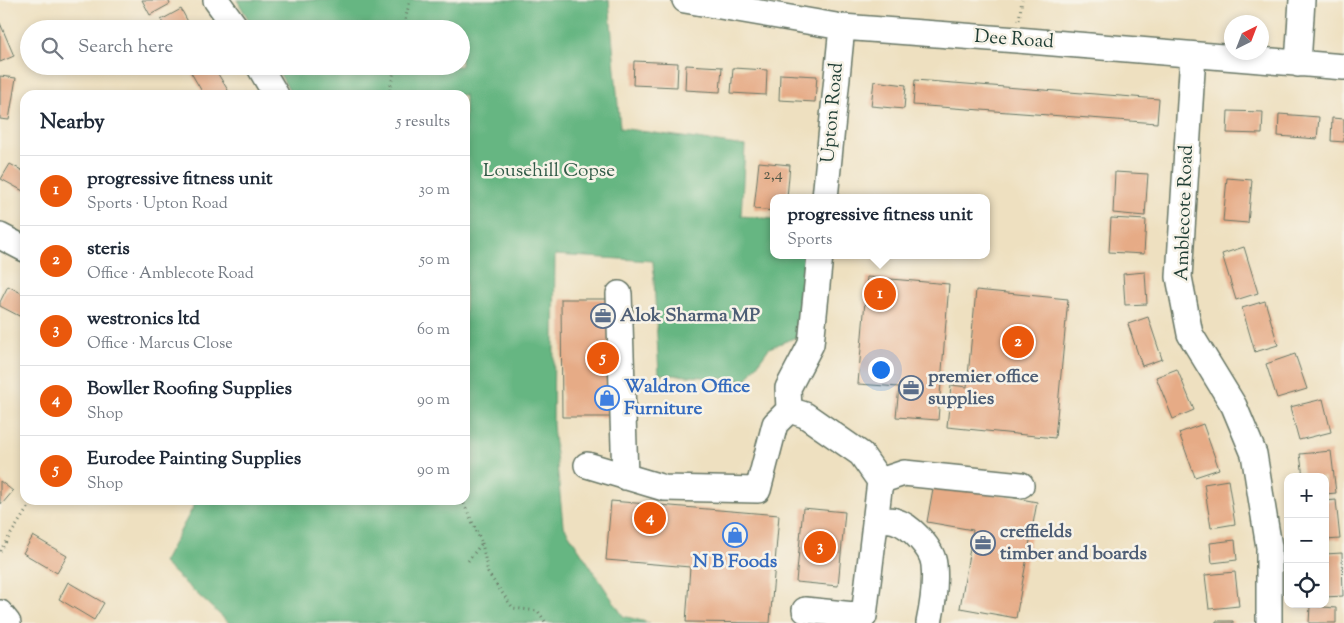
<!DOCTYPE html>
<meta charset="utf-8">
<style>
body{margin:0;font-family:"Sorts Mill Goudy",serif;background:#f6f6f7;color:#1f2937}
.controls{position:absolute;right:15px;bottom:15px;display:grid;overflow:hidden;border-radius:10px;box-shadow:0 2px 8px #0003}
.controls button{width:45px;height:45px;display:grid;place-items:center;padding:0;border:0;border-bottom:1px solid #e0e1e3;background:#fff;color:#1f2937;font:25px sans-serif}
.compass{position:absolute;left:1224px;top:15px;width:45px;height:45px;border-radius:50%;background:#fff;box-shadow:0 2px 8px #0003;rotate:42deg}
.you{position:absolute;left:880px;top:369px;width:18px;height:18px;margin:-12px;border:4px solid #fff;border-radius:50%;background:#1a73e8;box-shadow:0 0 0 8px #1a73e833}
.badge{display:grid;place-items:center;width:32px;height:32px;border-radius:50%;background:#ea580c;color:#fff;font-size:16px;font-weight:700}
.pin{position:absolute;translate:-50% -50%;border:2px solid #fff;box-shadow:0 1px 5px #0006}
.popup{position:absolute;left:770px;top:194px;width:220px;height:65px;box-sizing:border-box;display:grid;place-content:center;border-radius:10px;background:#fff;filter:drop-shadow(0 1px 4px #0005);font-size:16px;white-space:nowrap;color:#747a83}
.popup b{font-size:19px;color:#1f2937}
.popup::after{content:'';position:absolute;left:50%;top:100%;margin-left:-10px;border:10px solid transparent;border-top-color:#fff}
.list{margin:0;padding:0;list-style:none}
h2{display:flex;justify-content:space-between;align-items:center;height:65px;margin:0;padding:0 20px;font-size:21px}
h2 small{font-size:16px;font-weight:400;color:#747a83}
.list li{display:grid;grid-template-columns:32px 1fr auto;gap:15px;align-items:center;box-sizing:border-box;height:70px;padding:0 20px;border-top:1px solid #e0e1e3}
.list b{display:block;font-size:19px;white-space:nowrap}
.list p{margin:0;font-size:16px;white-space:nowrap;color:#747a83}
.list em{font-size:16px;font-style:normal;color:#747a83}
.icon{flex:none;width:28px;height:28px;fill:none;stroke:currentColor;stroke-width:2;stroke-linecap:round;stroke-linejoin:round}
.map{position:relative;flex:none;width:1344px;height:623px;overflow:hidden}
.search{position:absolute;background:#fff;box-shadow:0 2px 8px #0003;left:20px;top:20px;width:450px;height:55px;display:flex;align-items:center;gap:12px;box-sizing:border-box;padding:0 18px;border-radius:28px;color:#747a83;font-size:19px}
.panel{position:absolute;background:#fff;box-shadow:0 2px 8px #0003;left:20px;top:90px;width:450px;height:415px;border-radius:15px}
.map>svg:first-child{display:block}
.forest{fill:#66b682;stroke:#427a5b}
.building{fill:#e6ab86}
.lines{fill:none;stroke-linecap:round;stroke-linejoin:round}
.minor-casing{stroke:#677665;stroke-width:28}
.path{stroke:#677665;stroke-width:3;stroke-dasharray:1 4;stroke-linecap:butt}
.minor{stroke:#fff;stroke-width:25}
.labels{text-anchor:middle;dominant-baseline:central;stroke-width:5;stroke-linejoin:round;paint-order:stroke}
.number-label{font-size:16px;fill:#515848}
.street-label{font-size:19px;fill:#1f3d34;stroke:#f7f3e8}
.park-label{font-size:19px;fill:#325b48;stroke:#f7f3e8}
.service-label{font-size:19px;font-weight:bold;fill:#4e5e75;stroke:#f7f3e8;text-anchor:start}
.shop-label{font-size:19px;font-weight:bold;fill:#366cbe;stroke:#f7f3e8;text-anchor:start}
</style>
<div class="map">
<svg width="1344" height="623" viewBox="0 0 1344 623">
<rect width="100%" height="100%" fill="#f7f3e8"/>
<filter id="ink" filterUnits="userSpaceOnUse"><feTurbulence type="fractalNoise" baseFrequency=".02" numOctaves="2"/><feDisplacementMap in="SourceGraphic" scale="10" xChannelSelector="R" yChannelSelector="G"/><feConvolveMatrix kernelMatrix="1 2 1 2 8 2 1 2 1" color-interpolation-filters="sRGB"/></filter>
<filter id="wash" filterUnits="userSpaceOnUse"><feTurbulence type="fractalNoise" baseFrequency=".0096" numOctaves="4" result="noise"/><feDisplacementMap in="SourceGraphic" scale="20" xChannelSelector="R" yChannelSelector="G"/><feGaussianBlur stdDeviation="1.12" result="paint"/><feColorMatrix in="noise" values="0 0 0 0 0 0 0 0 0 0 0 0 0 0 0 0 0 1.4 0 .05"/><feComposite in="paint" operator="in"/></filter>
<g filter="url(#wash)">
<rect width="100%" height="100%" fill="#eee0c0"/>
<path class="forest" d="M237 0H609L620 128 745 146 741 216 774 219V255H808L799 336 769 348 746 380 659 374 653 261 555 255 553 425 563 525 623 616 650 623H229L163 563 197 500H465V95H292L275 66H461V29H254Z"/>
<g id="blocks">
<path class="building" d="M142 0H168L170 4 150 15Z
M181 9 192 29H166L161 20Z
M0 23 14 56 0 62Z
M634 61 678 63 677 87 633 85Z
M686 65 722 67 720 92 685 90Z
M197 66H213L231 95H204L190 71Z
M733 68 767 70 766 95 731 93Z
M780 74 817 76 815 102 779 100Z
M0 76 16 78 9 120 0 119Z
M915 80 1159 99 1157 123 913 105Z
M874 81 906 85 904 109 871 106Z
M1228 111 1263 112 1262 134 1227 133Z
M1279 114 1319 117 1317 139 1278 136Z
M1332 118 1344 119V142L1331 141Z
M759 162 790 165 787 198H774V211L754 209Z
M10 164 25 172V192L1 179Z
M1115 172 1148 174 1145 216 1113 213Z
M1227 178 1252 180 1248 223 1223 221Z
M1111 218 1146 220 1144 254 1109 252Z
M1244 247 1258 293 1236 300 1222 254Z
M1145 272 1147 304 1125 305 1123 274Z
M867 277 949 284 938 420 896 417 899 387 858 384Z
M8 286 25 295V319L0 306V302Z
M976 290 1068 299 1055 438 947 427 951 385 967 387Z
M561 299H617L618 417H562Z
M1265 301 1278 345 1255 352 1242 308Z
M1148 317 1162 359 1142 366 1128 324Z
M1295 354 1307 389 1277 398 1266 364Z
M1177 369 1194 410 1173 419 1156 377Z
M1323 399 1331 432 1299 440 1290 407Z
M1203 424 1219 469 1195 477 1179 433Z
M1331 451 1336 493 1325 494V477H1303L1300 454Z
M1228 480 1235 524 1211 528 1204 484Z
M0 481 13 491 2 504 0 502Z
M934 483 1037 502 1016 618 960 608 973 530 927 522Z
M1336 500 1340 539 1325 540V501Z
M611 501 779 515 770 623 686 622 690 567 606 560Z
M803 508 845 512 838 586 796 582Z
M33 536 67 556 57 573 23 553Z
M1235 540 1237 560 1212 563 1210 543Z
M1342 553 1343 596 1325 597V554Z
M1235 572 1239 606 1209 609 1205 575Z
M68 582 104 603 94 620 59 599Z
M1310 606 1336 608V623H1309Z
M1216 621H1233V623H1216Z"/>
</g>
</g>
<g filter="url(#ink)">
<use href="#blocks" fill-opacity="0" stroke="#677665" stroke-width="1"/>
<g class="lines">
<defs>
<path id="minor" d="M216 0 237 29
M685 0 842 27 1017 40 1344 67
M1193 55 1179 277 1190 334 1234 406 1254 454 1269 547V623
M1298 64 1302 0
M259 66 276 95
M825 198 842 27
M0 236 25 249
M619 294 625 477
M789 410 805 415 861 454 880 481 864 616 805 610
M587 465 664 488 758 490 775 424 789 410 788 388 811 344 820 255
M880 481 904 473 1021 485
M875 519C881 520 889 519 895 521 910 525 933 549 934 565 936 585 933 604 929 623
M0 613 8 623"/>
</defs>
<use href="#minor" class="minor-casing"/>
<path class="path" d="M1019 20 1022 0
M403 29 410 0
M389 95 395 66
M445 500 463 502 482 543 468 561
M482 543 488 573 513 608 538 611 546 623
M0 551 33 500"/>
<use href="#minor" class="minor"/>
</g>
</g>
<defs>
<symbol id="office-ring" viewBox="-11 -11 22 22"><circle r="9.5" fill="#f7f3e8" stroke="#5c6f8a" stroke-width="1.5"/><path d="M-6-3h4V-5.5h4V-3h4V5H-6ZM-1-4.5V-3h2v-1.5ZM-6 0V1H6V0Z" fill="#5c6f8a"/></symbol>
<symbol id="shop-ring" viewBox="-11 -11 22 22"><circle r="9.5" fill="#f7f3e8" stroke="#3f7fe0" stroke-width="1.5"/><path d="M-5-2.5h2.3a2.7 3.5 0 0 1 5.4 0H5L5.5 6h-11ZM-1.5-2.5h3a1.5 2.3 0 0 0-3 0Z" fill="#3f7fe0"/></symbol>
</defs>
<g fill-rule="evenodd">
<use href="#office-ring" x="589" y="302" width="28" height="28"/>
<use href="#office-ring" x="897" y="374" width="28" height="28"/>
<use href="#shop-ring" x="593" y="384" width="28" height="28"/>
<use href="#shop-ring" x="721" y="521" width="28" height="28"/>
<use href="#office-ring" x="969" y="529" width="28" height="28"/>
</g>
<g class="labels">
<g class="number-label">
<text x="773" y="175">2,4</text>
</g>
<g class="street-label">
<text transform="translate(1014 40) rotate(4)">Dee Road</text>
<text transform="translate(833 113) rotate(-85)">Upton Road</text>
<text transform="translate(1185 213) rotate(-88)">Amblecote Road</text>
</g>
<g class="park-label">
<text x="549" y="171">Lousehill Copse</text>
</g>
<g class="service-label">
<text x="620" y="316">Alok Sharma MP</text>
<text x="928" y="377">premier office<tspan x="928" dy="22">supplies</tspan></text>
<text x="1000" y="532">creffields<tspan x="1000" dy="22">timber and boards</tspan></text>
</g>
<g class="shop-label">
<text x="624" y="387">Waldron Office<tspan x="624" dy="22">Furniture</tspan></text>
<text x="735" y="562" text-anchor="middle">N B Foods</text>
</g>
</g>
</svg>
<div class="controls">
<button>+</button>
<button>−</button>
<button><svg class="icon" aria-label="locate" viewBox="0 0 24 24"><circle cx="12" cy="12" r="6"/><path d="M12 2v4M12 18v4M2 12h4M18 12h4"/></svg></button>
</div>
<svg class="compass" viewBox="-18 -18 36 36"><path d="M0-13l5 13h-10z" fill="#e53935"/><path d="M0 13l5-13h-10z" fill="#747a83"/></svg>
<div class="you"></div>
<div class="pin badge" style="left:880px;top:294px">1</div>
<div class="popup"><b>progressive fitness unit</b>Sports</div>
<div class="pin badge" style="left:1018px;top:342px">2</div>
<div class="pin badge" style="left:820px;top:547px">3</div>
<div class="pin badge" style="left:650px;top:518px">4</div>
<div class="pin badge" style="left:603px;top:358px">5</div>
<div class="search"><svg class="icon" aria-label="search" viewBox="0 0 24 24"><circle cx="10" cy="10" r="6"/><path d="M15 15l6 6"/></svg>Search here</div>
<section class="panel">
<h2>Nearby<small>5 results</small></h2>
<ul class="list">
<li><span class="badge">1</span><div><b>progressive fitness unit</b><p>Sports · Upton Road</p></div><em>30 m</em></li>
<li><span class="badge">2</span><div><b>steris</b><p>Office · Amblecote Road</p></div><em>50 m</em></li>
<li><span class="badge">3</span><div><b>westronics ltd</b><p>Office · Marcus Close</p></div><em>60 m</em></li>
<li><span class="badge">4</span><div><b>Bowller Roofing Supplies</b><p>Shop</p></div><em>90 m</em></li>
<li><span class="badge">5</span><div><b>Eurodee Painting Supplies</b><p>Shop</p></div><em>90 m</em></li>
</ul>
</section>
</div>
